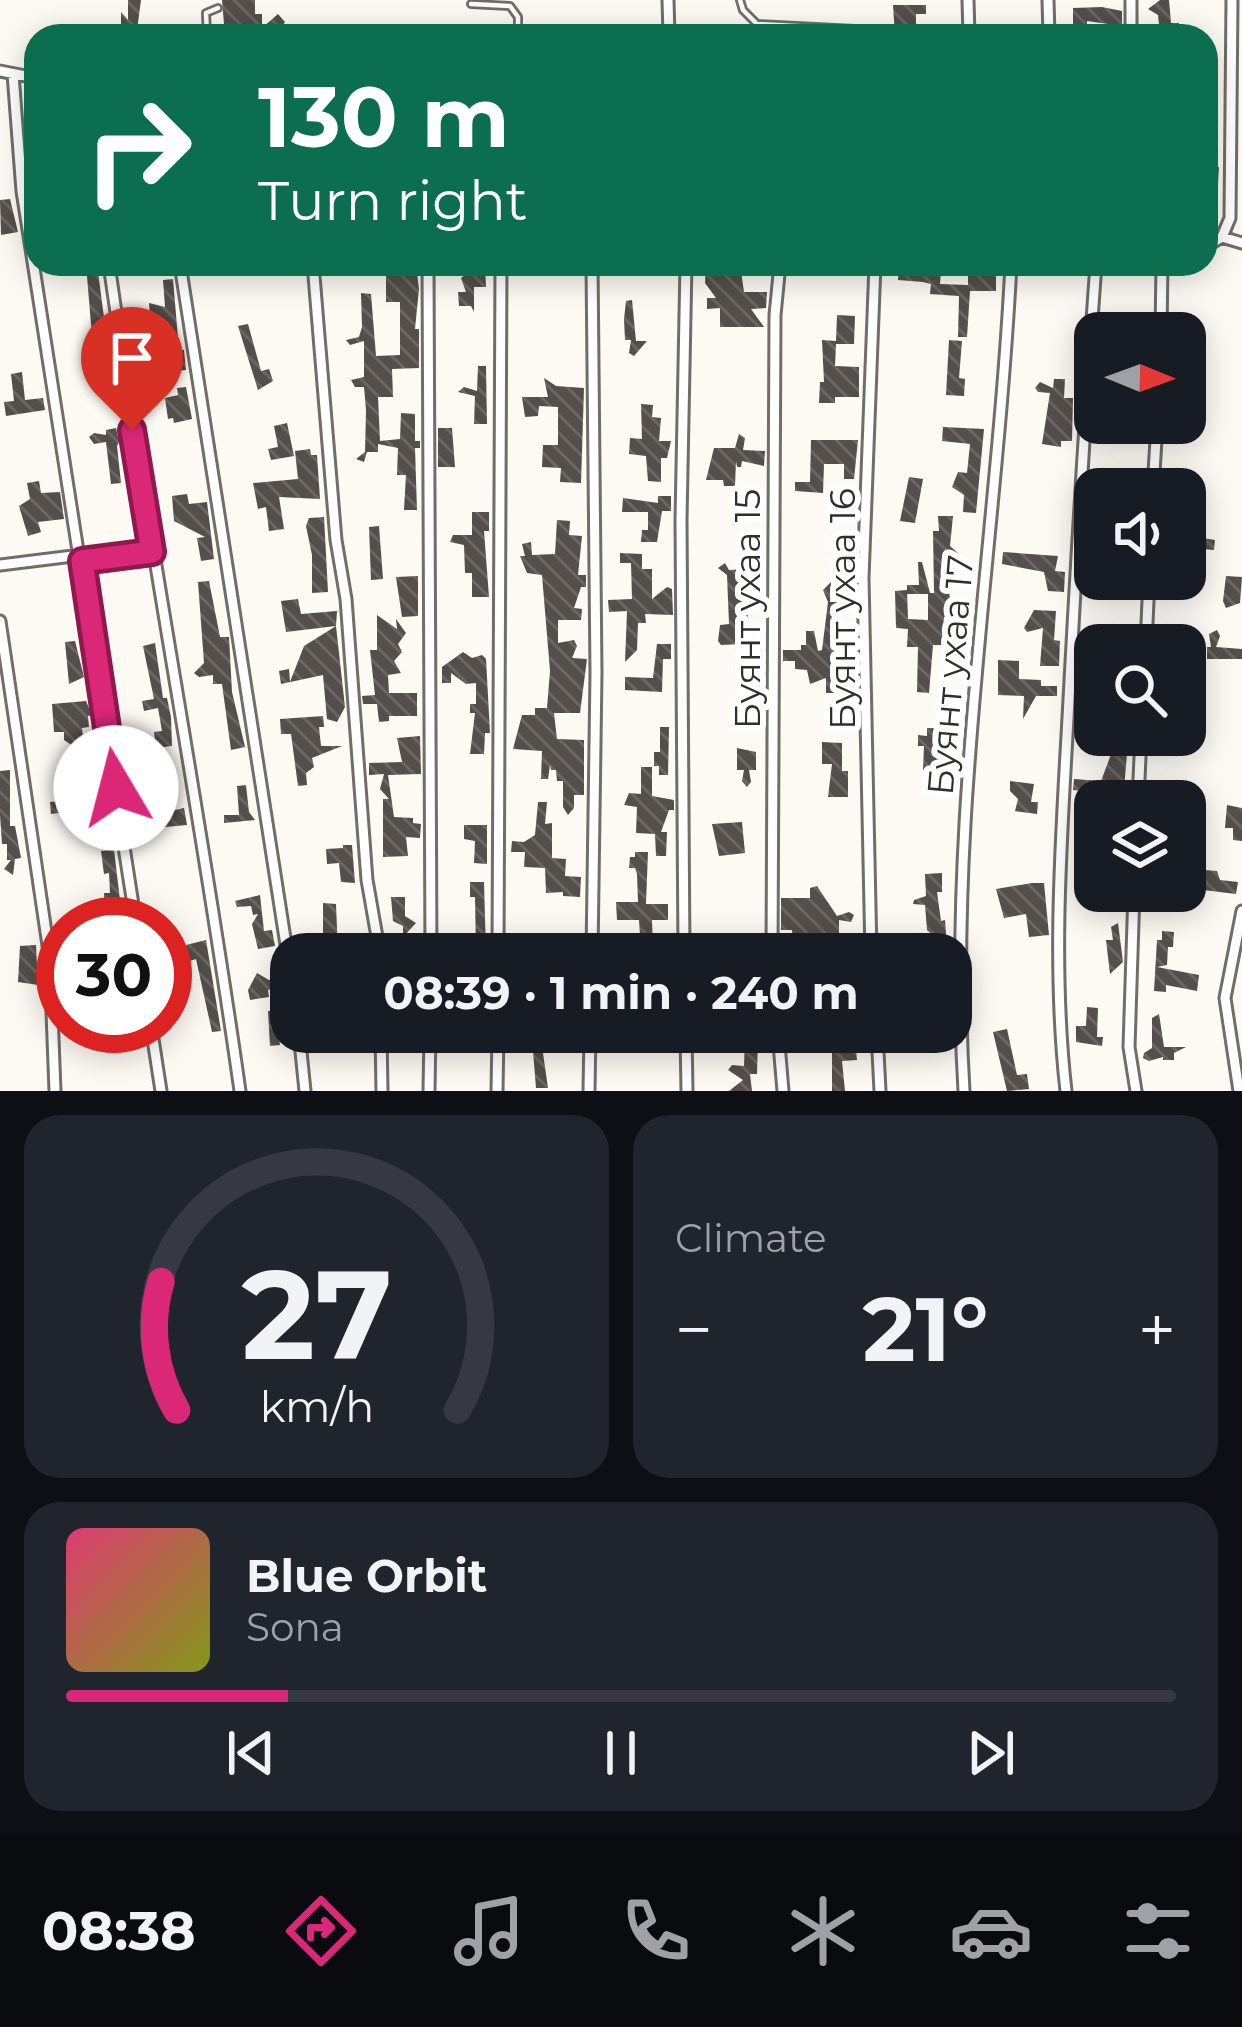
<!DOCTYPE html>
<meta charset="utf-8">
<style>
body{margin:0;font-family:Montserrat,sans-serif;background:#20242c;color:#f1f3f6;height:100vh;display:flex;flex-direction:column;font-size:45px;white-space:nowrap}
*{box-sizing:border-box;margin:0}
p{font-size:39px;color:#9ea1a6}
.icon{flex:none;width:66px;height:66px;fill:none;stroke:currentColor;stroke-width:2;stroke-linecap:round;stroke-linejoin:round}
.map{position:relative;height:1091px;overflow:hidden}
.drawer{display:flex;flex-direction:column;gap:24px;padding:24px;background:#0d0f14;flex:1}
.drawer>*{flex:none}
.top-card{position:absolute;left:24px;top:24px;width:1194px;height:252px;border-radius:36px;box-shadow:0 6px 30px #0003;background:#0b6e4f;color:#fff;overflow:hidden}
.needle{width:78px;rotate:91deg}
.buttons{position:absolute;left:1074px;top:312px;display:grid;gap:24px}
.buttons a{display:grid;place-items:center;width:132px;height:132px;border-radius:24px;background:#171b24;box-shadow:0 6px 30px #0003;font-size:60px}
.speed{position:absolute;left:36px;top:897px;display:flex;gap:24px;font-size:60px;font-weight:700;text-align:center}
.speed>*{display:grid;place-content:center;width:156px;height:156px;border-radius:50%;background:#171b24;box-shadow:0 6px 30px #0003;line-height:1}
.speed .limit{border:18px solid #d22;background:#fff;color:#111}
.pin{position:absolute;display:grid;place-items:center;width:102px;height:102px;color:#fff;margin:-123px -51px;border-radius:50% 50% 50% 0;rotate:-45deg;box-shadow:0 0 12px #0007}
.pin .icon{rotate:45deg}
.me{position:absolute;width:132px;margin:-66px;rotate:352deg;stroke-linejoin:round;filter:drop-shadow(0 0 9px #0008)}
.turn{display:flex;align-items:center;gap:42px;height:252px;padding:0 36px;font-size:54px}
.turn .icon{width:156px;height:156px;stroke-width:2.5}
.turn b{display:block;font-size:84px;line-height:102px}
.big{font-size:90px;font-weight:700;line-height:1.1}
.drawer .card{flex:1;display:flex;flex-direction:column;justify-content:center;gap:18px;min-width:0;padding:0 42px;border-radius:36px;background:#20242c}
.drawer .dial{align-items:center;gap:0}
.dial svg{height:312px;overflow:visible;fill:none;stroke:#363941;stroke-width:7;stroke-linecap:round;text-anchor:middle}
.dial text{fill:#f1f3f6;stroke:none}
.song{display:flex;align-items:center;gap:36px}
.cover{width:144px;height:144px;border-radius:18px;background:linear-gradient(135deg,hsl(340 70% 55%),hsl(70 70% 35%))}
.played{height:12px;border-radius:6px;background:linear-gradient(90deg,#db2777 20%,#363941 20%)}
.keys{display:flex;justify-content:space-around;direction:ltr}
.heat{display:flex;justify-content:space-between;align-items:center;font-size:66px;direction:ltr}
.drawer .tiles{flex:1;display:grid;gap:24px;grid-template-columns:1fr 1fr}
.card:last-child{grid-column:span 2}
.trip{position:absolute;left:270px;top:933px;width:702px;height:120px;border-radius:36px;background:#171b24;box-shadow:0 6px 30px #0003;font-weight:700;line-height:120px;text-align:center}
.dock{display:flex;height:192px;justify-content:space-around;align-items:center;background:#090b0e;color:#9ea1a6}
.dock .icon{width:84px;height:84px}
.dock .current{color:#db2777}
.dock b{font-size:54px;color:#f1f3f6}
.map>svg:first-child{display:block}
</style>
<div class="map">
<svg width="1242" height="1091" viewBox="0 0 1242 1091">
<defs>
<pattern id="building-back-hatch" width="6" height="6" patternUnits="userSpaceOnUse" patternTransform="scale(3)"><rect width="6" height="6" fill="#554f4b"/><path d="M-1 5l2 2M0 0l6 6M5-1l2 2" fill="none" stroke="#6b6662"/></pattern>
</defs>
<rect width="100%" height="100%" fill="#fdf9f3"/>
<path fill="url(#building-back-hatch)" d="M128,0h13l-4,30 5,6h-21v-24l7,8z
M222,0h33v14h7v14l16,-14 7,8 -10,14h-50z
M1160,0h9l2,23h8v11l-19,2 -2,-21 -10,-6z
M893,5h33v9h-10v22h-21z
M1102,7l20,4v15l-35,-5v6l-14,-1v-18z
M24,95h12v54h-8z
M1206,167h13l-3,52 -10,-1 3,-34h-3z
M10,199l8,33 -17,3 -1,-35z
M86,264h11l14,107 -16,2z
M366,264h50l3,25 -4,40h4v39l-27,1 1,28h-15l2,44 20,-2 1,-26 14,1v27h5v7h-5l2,62h-13l2,-35h-9l1,-27 -20,-4v8h-11l-3,10 -8,-3 9,-7 1,-42 -2,-23h-9l-4,-7 13,-3v-36l-14,4 -4,-5 13,-3 3,-10 -1,-34 10,1 5,62 24,-1v-53h-14v-27l-20,-1z
M469,264h16l1,23h-12v25l-3,-6h-12l-1,-14h8l-5,-14 8,-6z
M706,264h30v7h5l3,21h23l-1,16 -15,1 13,18h-44v-19l-13,1v-11h9l-11,-15z
M899,266l42,5 -1,13 28,1v-12h28v18h-26l-3,46h-9l1,-41 -29,-2 1,-10 -8,-2 -25,-2z
M173,279l6,71h5l2,20 -11,1v-4l-13,-3 6,-11 -2,-23 -15,1 -2,-28 16,4 -2,-27z
M632,300l4,41h11l-13,15 -5,-3 2,-13h-6l-1,-21 2,-18z
M837,315l18,1 -1,28h-18l-1,22 24,1v30h-24v6h-16l1,-21h4l-2,-42 14,1z
M248,324l13,47 8,-2 4,12 -15,9 -20,-64z
M949,340l13,1 -3,37 6,1 -1,17 -18,-1z
M478,366h8l1,58h-13l1,-28 -17,-4 6,-5 13,4z
M22,372l3,28 18,-2 2,12 -39,6 -2,-14 10,-1 -3,-27z
M544,378l12,8 28,2 -3,95 -21,-1 1,-14 -19,-1 1,-22h15v-38l-19,-1 -1,10 -13,1 -3,-20h26z
M1054,379h11l-1,19h9l-1,43h-11v6l-19,-3 8,-51 -12,-1 -3,-4 5,-6 13,6z
M186,387l6,32 -18,4 -1,-5 -5,1 -3,-21 13,-3 -1,-7z
M641,404l12,1 -1,12 9,1 -2,23h12l-4,17h-6v24l-13,-1 -2,-25 -17,-2 1,-16 12,1z
M287,423l7,33 -23,4 -3,-11 10,-2 -4,-21z
M943,427l41,2 -8,84 -13,-1 1,-17 -12,-8 6,-15 9,1 3,-29 -28,-3z
M116,428l2,9h4l-5,9 4,37 -10,1 -5,-42 -12,2 -5,-7 5,-4 12,2v-5z
M438,428h14l3,39h-17z
M739,434l6,4 -2,12 22,1 -1,15 -22,-5 -1,6h-4l-1,-6 -1,25h-11l-1,-6h-17l8,-32h21z
M811,440h47l-4,39h-10v-15h-20l-1,29 -28,-2v-9h15z
M310,449l1,6h6l3,44 -41,-2 5,32 -15,2 -3,-24 -8,2 -5,-26 45,-4 -3,-28z
M909,477l14,2 -8,44 -15,-2z
M39,481l2,12 19,-1 4,27 -26,3 3,10 -13,4 -9,-30 11,-7 -3,-16z
M1194,491h11l-9,46 19,3 -1,10 -12,-1 -1,13 -16,-1v-50l7,1z
M187,494l2,10 18,-2 7,57 -13,2 -4,-23 8,-1 -31,-16 -2,-25z
M658,496h13v15h-9l-5,31h-16l1,-12h6v-18h-26l1,-14 35,5z
M472,512h17v19h-5l5,66h-17v-24h-7l-1,-28 -14,-3 3,-7h19z
M938,516h15l-3,30 10,9 -8,5 1,17 -5,1 2,23 2,5h12l3,5 -4,5 -19,1 -2,28h-9l-4,48 -12,-1 1,-45h-11l1,-18 -12,-1 -1,-37 12,-1 1,29 20,1v-26h-21v-9h12l-1,-23h4l8,31h4l-1,-62h6z
M324,517l4,75 -16,1v-38l-6,-29 3,-8z
M557,520l13,1 -1,14 13,1 -4,39h8v12h-5l-7,21 8,1 -1,11h-23v23l16,-3 3,6 -5,12 15,1 -7,54h-26l3,26 27,1v55h-10v13l-6,7 -5,-8v-26h-6l-1,-11h-5l-1,-5 -2,14h-7l1,-28 -29,-2 9,-34h13v-7h12l3,-37 -8,-96 -15,-2 -7,-17h5l-3,-12 9,-2 1,13 23,-1z
M379,526l4,53 -12,1 -2,-53z
M1003,552l55,4 -3,15 10,1 -1,20 -16,-1 -4,-19 -42,-8z
M620,553l22,1v15h10v30l15,-12 5,2 1,26 -28,-1 1,9h-8l-1,27 -12,12 2,-51 -18,1 -1,-12 24,-1 -1,-36h-11z
M725,563l4,7 18,-1 1,65h14v19h-11l-1,18h-10l1,-27 -20,1 -3,-4 2,-16 9,-1 -2,-49 -9,-7z
M418,576v40l-16,1 -6,-40z
M1226,576l16,1 -2,26 -14,5 -3,-7z
M209,581l11,56h9l3,55 13,55 -14,3 -9,-66h-9v-9l-14,2 -5,-4 10,-10 -6,-81z
M831,582l-1,20h7v59h10l-4,32h-17v-15l-16,6 -3,-14 -12,-1v-8h-12v-11h18v-5h5v-14h8l4,20 4,-1 6,-48 -5,-12z
M298,599l3,15 36,-3 -1,15 -50,6 -5,-31z
M1034,610l22,1 -2,29 6,1 -1,25h-19l3,-38 -16,4 -3,-4z
M377,615l20,14 -1,-10 10,14 -8,11 4,8 -8,9 7,12 -13,2 1,18h28v23h-28v5l-10,1 -2,-18h-14l-1,-8 13,-1 -5,-45h7z
M336,626l9,81 -8,15 -10,-3 -4,-44 -42,9 -2,-13 10,-2 1,13 14,-36z
M1217,630l3,6 -4,11 26,2v10h-35v-12h4l-2,-13z
M75,641l9,36 -15,7 -4,-42z
M155,643l8,55h4l4,19 1,29 -16,2 -2,-16 8,-1 -4,-23 -14,3 -2,-10 12,-2 -11,-53z
M657,644h14v15h-8l-1,33 -37,-2v-13l28,1z
M463,652l9,6 10,-3 4,4 4,74h-5l-1,21h-14l5,-41h-5v-9h6v-21l-10,1 -15,-11v10h-9v-16z
M998,660l21,1v18l22,1v6h16v10h-21l-13,23 1,-23 -26,-1z
M86,701l6,14 -4,1 1,11 -7,1 4,34 12,-1 2,10 -6,1 3,36 -46,6 -1,-12 14,-1 -7,-30 5,-3 14,4 -3,-26 -9,-6v-8h-10l-2,-28z
M323,716l1,11h-5l2,19h21l-30,12 2,9 -8,6 1,12 -9,1 -7,-52h-10l-1,-15z
M660,727h9l-1,48h-9v-9h-5v-14h6z
M927,728l30,1 -1,17 -17,-1v25h-16l1,-24h-6v-11l9,1z
M420,736l1,38 -33,1 6,42 19,1v5l8,1 -1,14 -14,-1 2,19 -25,1v-58h6l-9,-10 4,-15 -15,1v-12l33,-1 -5,-24z
M1116,741l12,1 -5,59h-13v-7l-37,-4 1,-11 27,2z
M822,742l20,1v28h6v26h-20l4,-33h-10z
M737,748l19,4v18h-7l2,12 -4,5 -5,-6 2,-11h-7z
M641,767h11v29l22,4v10h-5l-8,22h6l-1,24h-10l-1,-22 -19,-1 1,-26 -13,-2 5,-12 12,1z
M10,770v56h5l6,32 -6,1 -2,16 -9,-6 7,-9h-4v-16h-5l-2,-29v-44z
M1010,781l24,3 -3,18h7l-1,12 -22,-3 3,-12 -8,-8z
M246,785l3,27 6,8 -31,3v-8h15l-2,-29z
M538,802h9l-2,22 7,-1v35l14,1 -1,17 16,1 -1,20 -17,-1v-4l-17,1 -1,-25 -21,-1 1,-15h-14l1,-11 12,1 11,-7z
M1227,805l15,3v33l-9,-1v-12h-8z
M157,806l9,6 18,-4 3,17 -33,3 -1,-18z
M742,822l3,31 -26,3 -7,-32z
M464,825h23v39l-13,-1 1,-22 -11,-2z
M343,845h9l3,38 -14,-1 -2,-19 -12,1 -1,-15 17,-1z
M114,850l6,50 -16,2v-9h6l-1,-20 -5,1 -3,-23z
M635,852h13l-2,52h22v16h-16l1,28 15,-5 4,4 -3,6 -16,-3v4h-21l-4,-11 12,-7 -1,-16h-22l-1,-18h22l-1,-28 -2,-6h-6l1,-11h5z
M1205,870l12,1 3,9 18,2 -2,12 -33,-4z
M942,873v19h-5l4,29 4,-1 2,27 -11,2 -1,-12 -8,-7 -2,-25 -12,-1 1,-4 12,-4 -1,-22z
M470,882h14l2,72h-10l-1,-57h-5z
M1032,883h12l5,52 -20,2 -3,-23 -22,4 -8,-29z
M817,886l20,30 12,-4 5,3 -3,7 -12,-2v28h-13v-7l-33,3 -1,-14h-11v-32h29v-10z
M260,895l4,36 8,-1 3,16 -17,3 -6,-25 6,-10 -5,1 -2,-9 -14,1 -2,-6z
M391,897h14v19l11,7 -13,14v-11l-10,-5z
M323,903l13,1 2,50h-11l1,-16h-5z
M1118,923l5,39 -13,12 -4,-34h7l-2,-13z
M1162,931l12,1 -1,15h-5l-1,18 -10,2 42,8 -2,16 -31,-6v7l-12,-1 3,-51h5z
M206,940l15,91 -9,1 -16,-73 -6,2 -4,-16z
M36,945l2,40 -20,-3 2,-36z
M257,973l12,7 8,-2 3,5 -2,5 -10,2 1,7 -19,3 -2,-10z
M1087,1007l11,1 -1,29h6l-1,9 -26,-4v-16h10z
M284,1010l1,17h-7l2,18 -10,1 -2,-35z
M1159,1014l5,33h22l-12,6v7h-11v-3l-14,4 -6,-3 1,-5 8,-5v-30z
M1007,1029l10,46 10,-1 2,15 -22,2 -14,-59z
M331,1032h41v14l-39,3z
M841,1033l3,16h12l1,11 -15,1 3,30h-13v-45h-4l-1,-11z
M745,1037h13l-1,37h-7l2,17h-23l14,-11 -15,-10 4,-5 12,1z
M532,1039h9l7,49h-12z"/>
<g fill="none" stroke-linecap="round" stroke-linejoin="round">
<g stroke="#716d68" stroke-width="10">
<path id="lane" d="M740,0l3,10 14,14 117,6
M471,4l39,2 8,11v19
M207,36l-1,-23 12,-5
M377,36l34,-6 15,6"/>
</g>
<g stroke="#716d68" stroke-width="15">
<path id="street" d="M668,0l1,36
M968,0l1,36
M1048,0l1,36
M1131,0v36
M0,71l36,7
M13,74l9,117 114,733
M1222,237l20,6
M1206,246l16,-9 8,-19 2,-218
M109,264c39,276 92,550 131,827
M180,264l111,713
M313,264l23,276 10,59 21,281 13,74
M428,264l3,690
M1161,333l1,-69
M1153,489l4,-66
M82,561l70,-9
M0,565l81,-10
M0,621l50,338 5,132
M1146,645l3,-66
M1138,801l3,-66
M1134,891l-5,156 7,44
M498,954l3,-690
M592,954l4,-281 -4,-409
M684,954l-3,-434 5,-256
M772,954l3,-639 5,-51
M871,954l-8,-376 12,-314
M151,1026l10,65
M299,1032l6,59
M381,1032l1,59
M686,1032l1,59
M778,1032l5,59
M877,1032l3,59
M429,1091l1,-59
M497,1091l1,-59
M589,1091l1,-59
M964,1091c-17,-277 33,-551 47,-827
M1066,1091c-14,-123 -5,-249 2,-373 8,-151 17,-303 28,-454
M1239,1091l-14,-93 17,-87"/>
</g>
<use href="#lane" stroke="#fff" stroke-width="4.5"/>
<use href="#street" stroke="#fff" stroke-width="9"/>
</g>
<g fill="none" stroke-linecap="round" stroke-linejoin="round">
<g stroke="#8e194d" stroke-width="30">
<path id="route" d="M116,788l-34,-227 70,-9 -20,-122"/>
</g>
<use href="#route" stroke="#db2777" stroke-width="21"/>
</g>
<g text-anchor="middle" dominant-baseline="central" stroke-width="12" stroke-linejoin="round" paint-order="stroke">
<g font-size="36" fill="#2f2e2b" stroke="#fff">
<text transform="translate(747 609) rotate(-90)">Буянт ухаа 15</text>
<text transform="translate(842 609) rotate(-90)">Буянт ухаа 16</text>
<text transform="translate(950 675) rotate(-85)">Буянт ухаа 17</text>
</g>
</g>
</svg>
<div class="buttons">
<a><svg class="needle" viewBox="-14 -14 28 28"><path d="M0-13l5 13h-10z" fill="#e53935"/><path d="M0 13l5-13h-10z" fill="#9ea1a6"/></svg></a>
<a><svg class="icon" aria-label="sound" viewBox="0 0 24 24"><path d="M4 9h4l5-4v14l-5-4H4zM17 9q2 3 0 6"/></svg></a>
<a><svg class="icon" aria-label="search" viewBox="0 0 24 24"><circle cx="10" cy="10" r="6"/><path d="M15 15l6 6"/></svg></a>
<a><svg class="icon" aria-label="layers" viewBox="0 0 24 24"><path d="M12 4l9 5-9 5-9-5zM3 14l9 5 9-5"/></svg></a>
</div>
<div class="speed"><div class="limit">30</div></div>
<div class="pin" style="left:132px;top:430px;background:#d93025"><svg class="icon" aria-label="arrive" viewBox="0 0 24 24"><path d="M6 21V4h12l-3 4 3 4H6"/></svg></div>
<svg class="me" style="left:116px;top:788px" viewBox="-20 -20 40 40"><circle r="19" fill="#fff"/><path d="M0-13L10 11 0 6-10 11z" fill="#db2777"/></svg>
<div class="trip">08:39 · 1 min · 240 m</div>
<div class="top-card">
<div class="turn"><svg class="icon" aria-label="right" viewBox="0 0 24 24"><path d="M7 20v-9h11M14 6l5 5-5 5"/></svg><div><b>130 m</b>Turn right</div></div>
</div>
</div>
<section class="drawer">
<div class="tiles">
<div class="card dial"><svg viewBox="0 0 100 80">
<path d="M14 69A42 42 0 1 1 86 69"/>
<path d="M14 69A42 42 0 0 1 10 36" stroke="#db2777"/>
<text x="50" y="56" font-size="32" font-weight="700">27</text>
<text x="50" y="72" font-size="11">km/h</text>
</svg></div>
<div class="card"><p>Climate</p>
<div class="heat"><a>−</a><b class="big">21°</b><a>+</a></div>
</div>
<div class="card">
<div class="song"><i class="cover"></i><div><b>Blue Orbit</b><p>Sona</p></div></div>
<div class="played"></div>
<div class="keys"><svg class="icon" aria-label="previous" viewBox="0 0 24 24"><path d="M18 5L8 12l10 7zM5 5v14"/></svg><svg class="icon" aria-label="pause" viewBox="0 0 24 24"><path d="M8 5v14M16 5v14"/></svg><svg class="icon" aria-label="next" viewBox="0 0 24 24"><path d="M6 5l10 7-10 7zM19 5v14"/></svg></div>
</div>
</div>
</section>
<nav class="dock">
<b>08:38</b>
<svg class="icon current" aria-label="directions" viewBox="0 0 24 24"><path d="M12 3l9 9-9 9-9-9zM9 14v-3h6M13 9l2 2-2 2"/></svg>
<svg class="icon" aria-label="music" viewBox="0 0 24 24"><path d="M9 18V5l10-2v13"/><circle cx="6" cy="18" r="3"/><circle cx="16" cy="16" r="3"/></svg>
<svg class="icon" aria-label="phone" viewBox="0 0 24 24"><path d="M5 4h4l2 5-3 2q2 4 5 5l2-3 5 2v4C11 20 4 13 5 4z"/></svg>
<svg class="icon" aria-label="climate" viewBox="0 0 24 24"><path d="M12 3v18M4 7l16 10M4 17L20 7"/></svg>
<svg class="icon" aria-label="car" viewBox="0 0 24 24"><path d="M5 17H2v-5l4-1 3-4h7l3 4 3 1v5h-3M9 17h6M6 11h13"/><circle cx="7" cy="17" r="2"/><circle cx="17" cy="17" r="2"/></svg>
<svg class="icon" aria-label="filters" viewBox="0 0 24 24"><path d="M4 7h16M4 17h16"/><circle cx="9" cy="7" r="2"/><circle cx="15" cy="17" r="2"/></svg>
</nav>
